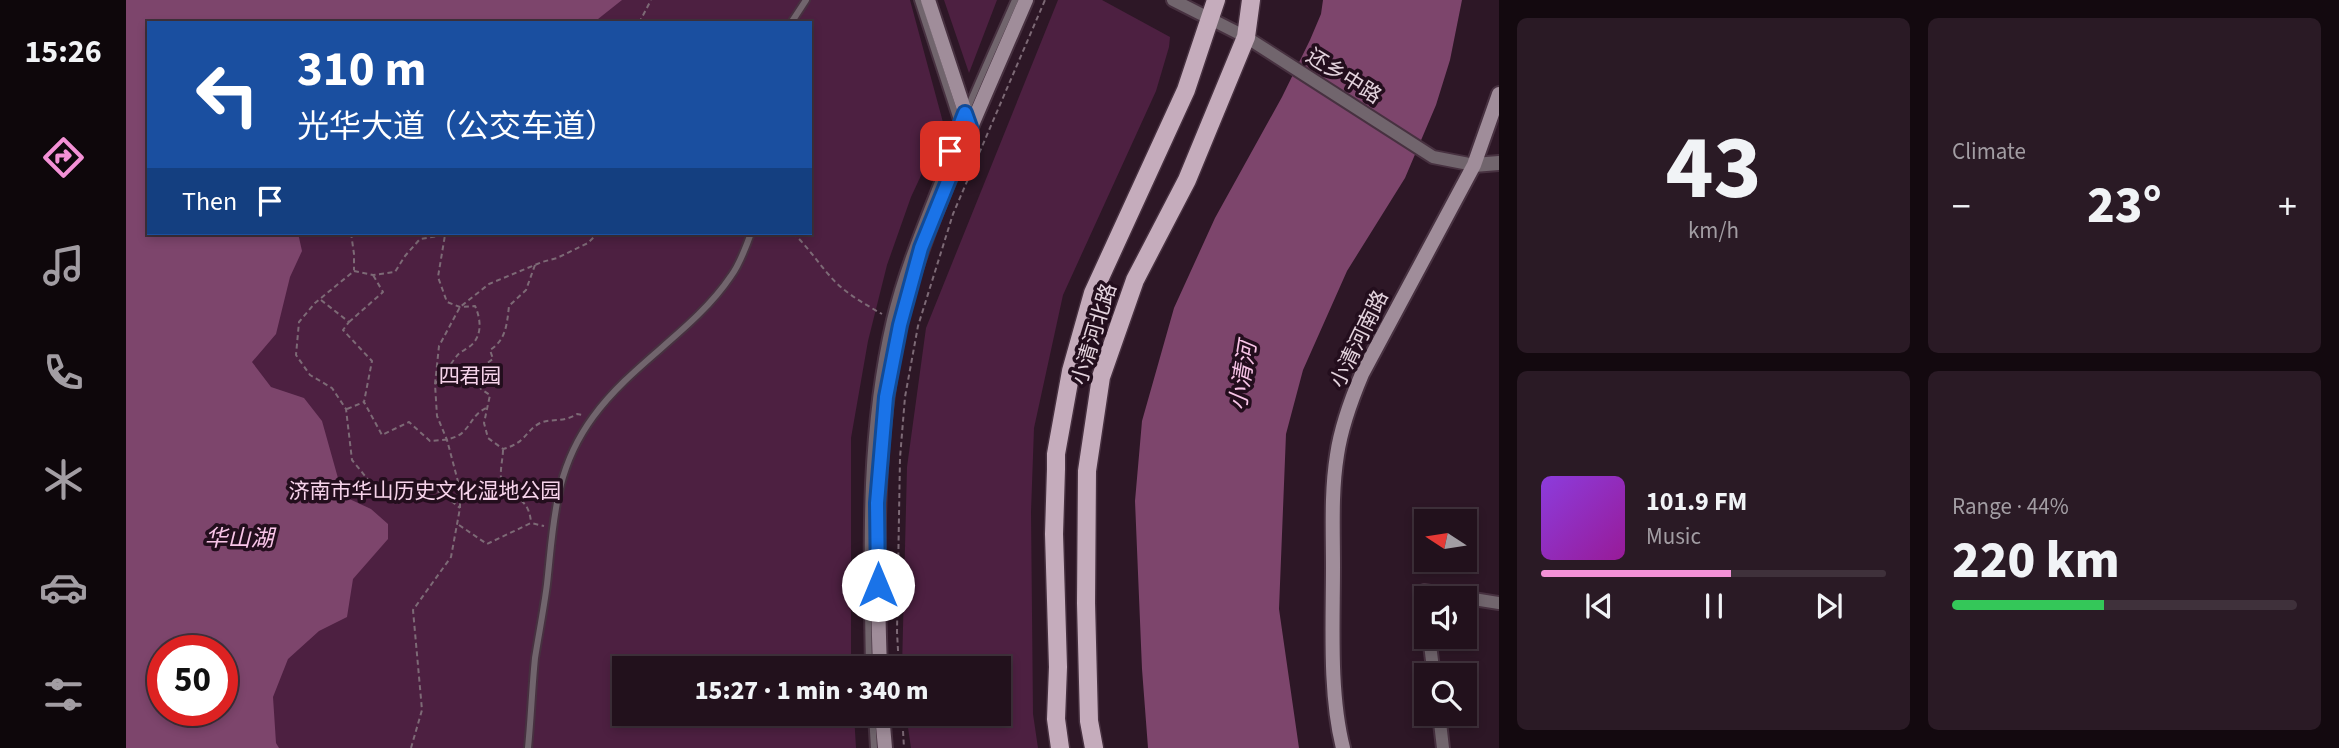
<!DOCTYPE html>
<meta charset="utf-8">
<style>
body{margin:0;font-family:"Source Sans 3","Noto Sans SC",sans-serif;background:#2a1a25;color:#f1f3f6;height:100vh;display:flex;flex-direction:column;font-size:26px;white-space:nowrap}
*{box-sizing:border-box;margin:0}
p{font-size:23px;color:#a29da3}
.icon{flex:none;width:38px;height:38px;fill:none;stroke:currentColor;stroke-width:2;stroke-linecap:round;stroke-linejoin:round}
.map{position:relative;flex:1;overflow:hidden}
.details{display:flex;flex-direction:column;gap:18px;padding:18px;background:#13090f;width:840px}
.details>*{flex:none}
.hud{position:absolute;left:21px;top:21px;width:665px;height:214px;border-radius:0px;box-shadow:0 4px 10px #0003,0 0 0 2px #3f313b;background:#1a4fa0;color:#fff;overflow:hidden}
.needle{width:46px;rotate:282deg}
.tools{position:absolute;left:1288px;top:509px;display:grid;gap:14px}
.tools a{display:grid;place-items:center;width:63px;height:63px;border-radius:0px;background:#22111c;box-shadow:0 4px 10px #0003,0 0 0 2px #3f313b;font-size:35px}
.speed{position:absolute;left:21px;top:635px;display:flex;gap:14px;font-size:35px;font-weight:700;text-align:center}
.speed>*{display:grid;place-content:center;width:91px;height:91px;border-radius:50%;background:#22111c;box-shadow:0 4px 10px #0003,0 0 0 2px #3f313b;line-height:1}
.speed .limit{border:10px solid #d22;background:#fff;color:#111}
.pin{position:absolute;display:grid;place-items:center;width:60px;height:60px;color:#fff;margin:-30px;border-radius:14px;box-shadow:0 4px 10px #0006}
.me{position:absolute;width:77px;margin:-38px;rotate:0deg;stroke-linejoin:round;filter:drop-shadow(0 0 5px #0008)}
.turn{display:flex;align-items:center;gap:24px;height:147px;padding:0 35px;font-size:32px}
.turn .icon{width:91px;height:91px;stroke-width:2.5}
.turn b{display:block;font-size:49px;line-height:60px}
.then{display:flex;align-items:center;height:66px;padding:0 35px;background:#0003;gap:14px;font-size:26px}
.big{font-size:52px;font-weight:800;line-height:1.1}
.details .tile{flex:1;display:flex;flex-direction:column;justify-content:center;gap:10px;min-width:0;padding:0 24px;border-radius:10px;background:#2a1a25}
.details .dial{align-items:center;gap:0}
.dial b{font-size:91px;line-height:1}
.song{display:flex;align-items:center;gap:21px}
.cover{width:84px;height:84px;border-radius:10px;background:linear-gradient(135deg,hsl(270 70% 55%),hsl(300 70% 35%))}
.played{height:7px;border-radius:4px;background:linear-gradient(90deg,#f391d6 55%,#3f313b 55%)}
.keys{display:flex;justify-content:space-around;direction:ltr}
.heat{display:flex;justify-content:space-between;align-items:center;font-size:38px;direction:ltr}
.charge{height:10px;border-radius:5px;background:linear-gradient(90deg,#34c759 44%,#3f313b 0)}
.details .tiles{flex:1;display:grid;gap:18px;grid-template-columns:repeat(2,1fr)}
.trip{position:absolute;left:486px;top:656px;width:399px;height:70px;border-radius:0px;background:#22111c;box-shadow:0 4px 10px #0003,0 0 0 2px #3f313b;font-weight:800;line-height:70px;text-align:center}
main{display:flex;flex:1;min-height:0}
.tab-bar{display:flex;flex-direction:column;width:126px;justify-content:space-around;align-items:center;background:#0e070b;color:#a29da3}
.tab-bar .icon{width:49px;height:49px}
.tab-bar .current{color:#f391d6}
.tab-bar b{font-size:32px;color:#f1f3f6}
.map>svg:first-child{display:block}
</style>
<main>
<nav class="tab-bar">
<b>15:26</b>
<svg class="icon current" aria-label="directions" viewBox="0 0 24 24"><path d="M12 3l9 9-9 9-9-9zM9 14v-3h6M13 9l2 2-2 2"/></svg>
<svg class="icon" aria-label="music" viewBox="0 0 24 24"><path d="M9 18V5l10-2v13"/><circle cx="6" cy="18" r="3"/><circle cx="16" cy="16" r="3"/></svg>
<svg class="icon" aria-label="phone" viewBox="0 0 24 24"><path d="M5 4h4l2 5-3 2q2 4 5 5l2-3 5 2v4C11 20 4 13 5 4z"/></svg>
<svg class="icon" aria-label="climate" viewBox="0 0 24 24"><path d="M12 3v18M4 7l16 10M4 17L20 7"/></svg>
<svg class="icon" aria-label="car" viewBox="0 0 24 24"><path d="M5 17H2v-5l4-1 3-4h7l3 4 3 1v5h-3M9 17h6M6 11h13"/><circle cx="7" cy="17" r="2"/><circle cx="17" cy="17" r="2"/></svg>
<svg class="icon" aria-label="filters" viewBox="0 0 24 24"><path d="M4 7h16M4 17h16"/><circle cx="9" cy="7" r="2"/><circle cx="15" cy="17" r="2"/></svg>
</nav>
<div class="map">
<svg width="1373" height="748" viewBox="0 0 1373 748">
<rect width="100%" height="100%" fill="#2d1726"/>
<path fill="#4d2041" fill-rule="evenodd" d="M0,0h784l34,126 -33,71 -24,68 -19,76 -17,97v230h-226v46h229l2,34h-730zM23,23h661v210h-661zM37,651h59v59h-59z
M818,0h53l-28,73z
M932,0h44l68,37 -1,10 -13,44 -93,204 -29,133 -3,84 2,202 5,34h-127l-5,-34h93v-46h-97l5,-201 19,-139z"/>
<path fill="#7d456c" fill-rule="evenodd" d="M0,0h496l-29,23h-444v210h149l4,18 -12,26 -14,57 -24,28 19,25 33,11 18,23 21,75 28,13 17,15v15l-35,40 -6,38 -28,14 -31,28 -15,38 3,46 3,5h-153zM37,651h59v59h-59z
M1197,0h139l-12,60 -14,45 -31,73 -58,93 -44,99 -17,64 -7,175 20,139h-151l-6,-79 -7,-168 7,-80 32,-113 41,-90 67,-121 28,-57 11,-26z"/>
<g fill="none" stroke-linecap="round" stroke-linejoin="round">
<g stroke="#473140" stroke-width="10">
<path id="service" d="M792,0l41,126
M665,23l15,-23
M743,668c-2,-116 -6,-233 21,-348 14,-59 39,-113 60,-169 20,-51 43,-101 65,-151
M746,714l2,34
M402,748c3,-30 4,-60 7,-90 4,-25 9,-50 12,-74 7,-63 7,-114 46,-167 39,-54 101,-86 138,-141 9,-12 15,-29 20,-43"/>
</g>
<g stroke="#473140" stroke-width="16">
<path id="minor" d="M1047,0l73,37 187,120 41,8
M1300,610l-2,-19 75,12
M1303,637l5,39
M1313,714l4,34"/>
</g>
<g stroke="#473140" stroke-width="18">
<path id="tertiary" d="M1348,165l25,-2"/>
</g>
<g stroke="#473140" stroke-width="18">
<path id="secondary" d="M802,0l42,127
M754,668c-4,-114 -6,-230 19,-343 12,-52 31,-101 52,-150 24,-59 50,-117 75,-175
M756,714l3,34
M1217,748c-14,-55 -10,-124 -10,-181 0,-37 -2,-75 4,-112 4,-28 14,-55 25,-81l112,-209 25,-71"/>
</g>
<g stroke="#473140" stroke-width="21">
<path id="primary" d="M934,748l-4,-29 2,-52 -4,-133 2,-65v-15l15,-83 22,-78 93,-203 30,-90
M968,748l-5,-27 -3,-118 1,-132 14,-94 34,-97 52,-100 59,-143 5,-37"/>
</g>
<path stroke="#7d6a76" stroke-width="2" stroke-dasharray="5 3.5" stroke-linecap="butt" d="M513,23l12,-23
M225,233l3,21v16
M667,233c14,13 23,27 36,42 14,17 34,28 53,39
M409,265l-9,25 -17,16c-2,18 -3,34 -19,44l3,9 -17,12 5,18 9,6 -6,28 4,15 15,11c23,-6 22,-18 37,-26 11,-5 23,0 37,-9l6,1
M195,300l28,22 -6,8 29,31 -8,41 18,33 27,-13 21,19c11,-1 25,-1 33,-9 10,-10 10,-17 23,-24
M223,322l34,-30 -10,-17
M309,384c9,-8 14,-18 21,-27 4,-6 8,-6 13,-10 14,-10 12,-28 6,-41l-15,1 -13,-5 -9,-25 7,-42 -25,4 -15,17 -10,16 -22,3 -19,-4 -39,32 -16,19 -3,33 14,20 22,13 14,21 6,51 18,22 22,12 30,-6 18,4 20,16
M221,409l17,-7
M377,450c0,8 -3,19 -2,28 3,22 27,13 30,44
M333,525l28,19 44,-21 13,3
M773,668l-2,-36 3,-174 5,-61 13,-71 35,-112 92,-214
M776,714l2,34
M285,748l11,-38 -9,-100 38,-53 9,-49v-19l-13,-49 -10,-24 -2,-32 4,-38 21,-39 29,-23 53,-22 15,-4 31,-15 10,-10"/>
<use href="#service" stroke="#71656d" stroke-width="6"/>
<use href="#minor" stroke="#71656d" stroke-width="12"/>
<use href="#tertiary" stroke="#71656d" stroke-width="14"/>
<use href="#secondary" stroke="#a08d9a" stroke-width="14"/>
<use href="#primary" stroke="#c5acbc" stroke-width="18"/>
</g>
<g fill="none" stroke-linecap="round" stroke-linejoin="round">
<g stroke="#114b97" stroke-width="18">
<path id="route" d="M752,585l-1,-82 9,-106 14,-72 21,-77 49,-121 -5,-14 -15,38"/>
</g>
<use href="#route" stroke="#1a73e8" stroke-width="12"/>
</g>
<g text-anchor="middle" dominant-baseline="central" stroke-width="7" stroke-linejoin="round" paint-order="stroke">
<g font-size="21" fill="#e4d4de" stroke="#230e1d">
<text transform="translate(1218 76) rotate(32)">还乡中路</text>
<text transform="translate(968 334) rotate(-73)">小清河北路</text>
<text transform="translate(1233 339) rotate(-64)">小清河南路</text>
</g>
<g font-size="21" fill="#f6d3ea" stroke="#230e1d">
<text x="344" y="376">四君园</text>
<text x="299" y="491">济南市华山历史文化湿地公园</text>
</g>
<g font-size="23" font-style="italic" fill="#f9c5e8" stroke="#230e1d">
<text transform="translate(1117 376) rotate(-81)">小清河</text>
<text x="113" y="538">华山湖</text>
</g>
</g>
</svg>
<div class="tools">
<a><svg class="needle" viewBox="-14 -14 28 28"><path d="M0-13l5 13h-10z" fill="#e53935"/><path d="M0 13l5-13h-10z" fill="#a29da3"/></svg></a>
<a><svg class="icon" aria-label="sound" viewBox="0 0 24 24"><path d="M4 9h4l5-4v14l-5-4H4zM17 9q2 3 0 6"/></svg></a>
<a><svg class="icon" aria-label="search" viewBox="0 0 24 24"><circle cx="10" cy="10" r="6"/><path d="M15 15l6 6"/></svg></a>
</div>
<div class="speed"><div class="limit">50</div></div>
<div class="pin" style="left:824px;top:151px;background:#d93025"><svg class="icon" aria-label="arrive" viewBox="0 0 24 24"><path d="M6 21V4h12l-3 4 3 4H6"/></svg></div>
<svg class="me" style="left:752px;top:585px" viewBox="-20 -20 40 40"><circle r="19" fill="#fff"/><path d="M0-13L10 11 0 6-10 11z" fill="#1a73e8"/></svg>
<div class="trip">15:27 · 1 min · 340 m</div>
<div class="hud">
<div class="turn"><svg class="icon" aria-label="left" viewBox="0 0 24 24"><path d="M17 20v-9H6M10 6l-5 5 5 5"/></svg><div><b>310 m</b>光华大道（公交车道）</div></div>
<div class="then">Then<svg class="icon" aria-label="arrive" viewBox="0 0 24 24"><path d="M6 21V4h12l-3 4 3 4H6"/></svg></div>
</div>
</div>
<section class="details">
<div class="tiles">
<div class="tile dial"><b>43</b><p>km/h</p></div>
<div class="tile"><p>Climate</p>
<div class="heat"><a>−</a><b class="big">23°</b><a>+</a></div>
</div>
<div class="tile">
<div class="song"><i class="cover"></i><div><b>101.9 FM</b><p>Music</p></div></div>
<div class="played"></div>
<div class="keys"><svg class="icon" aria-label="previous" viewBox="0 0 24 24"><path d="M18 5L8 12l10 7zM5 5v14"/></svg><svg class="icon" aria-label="pause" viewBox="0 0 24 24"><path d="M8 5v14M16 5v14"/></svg><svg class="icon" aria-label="next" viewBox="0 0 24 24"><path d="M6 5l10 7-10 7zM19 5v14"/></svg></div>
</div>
<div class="tile"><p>Range · 44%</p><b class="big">220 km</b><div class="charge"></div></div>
</div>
</section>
</main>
